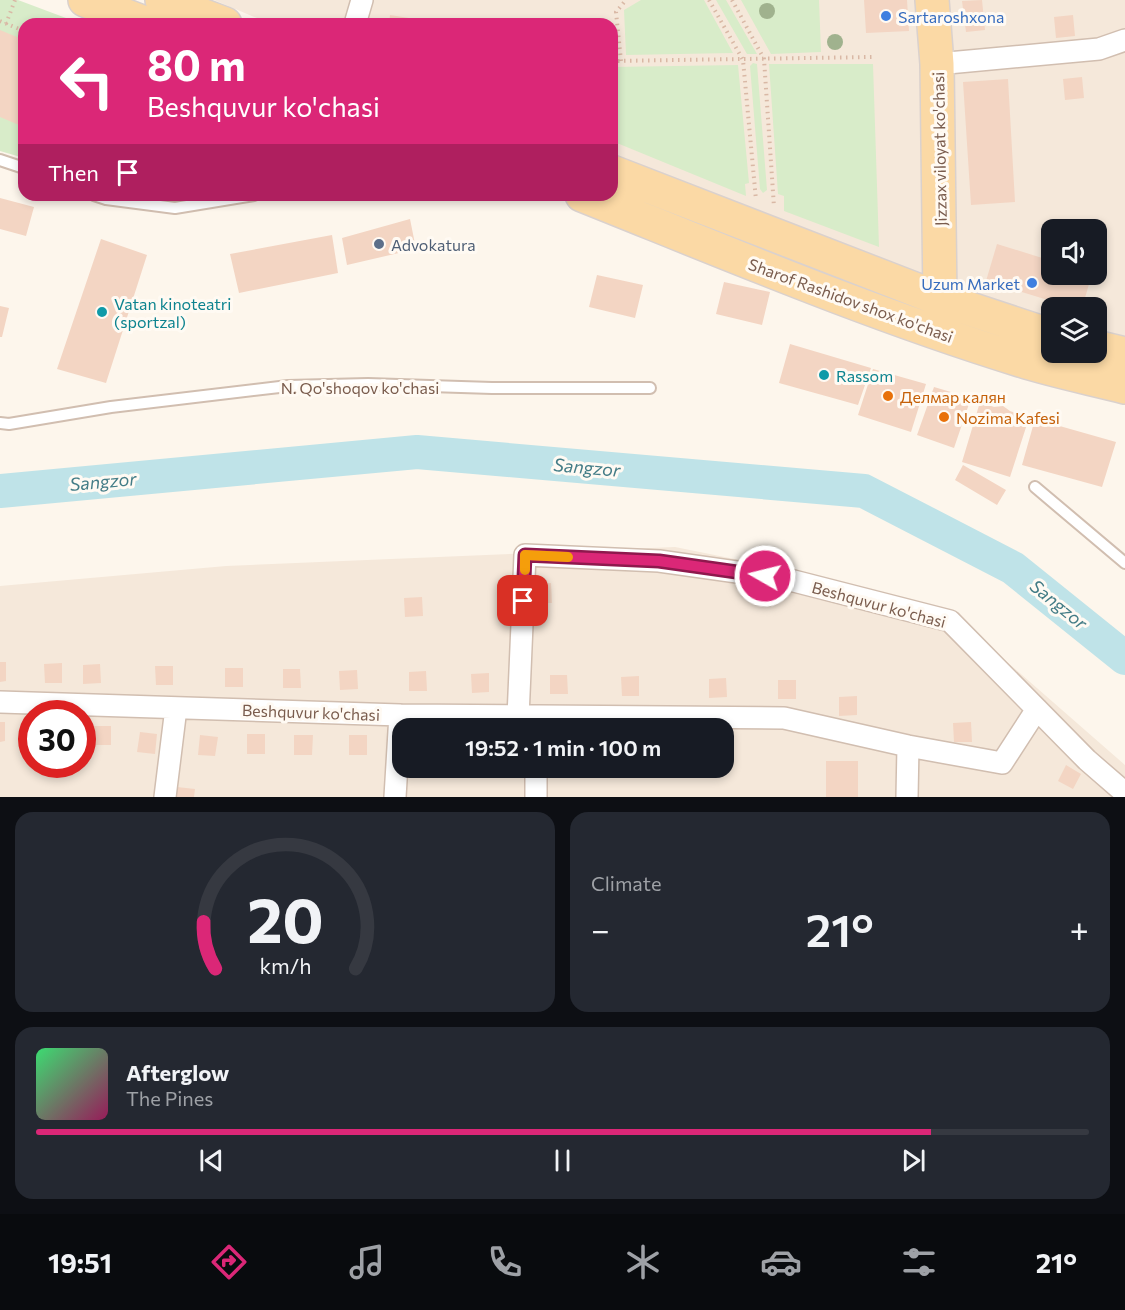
<!DOCTYPE html>
<meta charset="utf-8">
<style>
body{margin:0;font-family:Commissioner,sans-serif;background:#242831;color:#f1f3f6;height:100vh;display:flex;flex-direction:column;font-size:22px;white-space:nowrap}
*{box-sizing:border-box;margin:0}
p{font-size:20px;color:#9ea1a6}
.icon{flex:none;width:33px;height:33px;fill:none;stroke:currentColor;stroke-width:2;stroke-linecap:round;stroke-linejoin:round}
.map{position:relative;height:797px;overflow:hidden}
.side{display:flex;flex-direction:column;gap:15px;padding:15px;background:#0d0f14;flex:1}
.side>*{flex:none}
.hud{position:absolute;left:18px;top:18px;width:600px;height:183px;border-radius:18px;box-shadow:0 3px 9px #0003;background:#db2777;color:#fff;overflow:hidden}
.controls{position:absolute;left:1041px;top:219px;display:grid;gap:12px}
.controls a{display:grid;place-items:center;width:66px;height:66px;border-radius:12px;background:#171b24;box-shadow:0 3px 9px #0003;font-size:30px}
.speed{position:absolute;left:18px;top:700px;display:flex;gap:12px;font-size:30px;font-weight:700;text-align:center}
.speed>*{display:grid;place-content:center;width:78px;height:78px;border-radius:50%;background:#171b24;box-shadow:0 3px 9px #0003;line-height:1}
.speed .limit{border:9px solid #d22;background:#fff;color:#111}
.pin{position:absolute;display:grid;place-items:center;width:51px;height:51px;color:#fff;margin:-26px;border-radius:12px;box-shadow:0 3px 9px #0006}
.me{position:absolute;width:66px;margin:-33px;rotate:278deg;stroke-linejoin:round;filter:drop-shadow(0 0 4px #0008)}
.turn{display:flex;align-items:center;gap:21px;height:126px;padding:0 30px;font-size:27px}
.turn .icon{width:78px;height:78px;stroke-width:2.5}
.turn b{display:block;font-size:42px;line-height:51px}
.then{display:flex;align-items:center;height:57px;padding:0 30px;background:#0003;gap:12px;font-size:22px}
.big{font-size:45px;font-weight:600;line-height:1.1}
.side .card{flex:1;display:flex;flex-direction:column;justify-content:center;gap:9px;min-width:0;padding:0 21px;border-radius:18px;background:#242831}
.side .dial{align-items:center;gap:0}
.dial svg{height:156px;overflow:visible;fill:none;stroke:#363941;stroke-width:7;stroke-linecap:round;text-anchor:middle}
.dial text{fill:#f1f3f6;stroke:none}
.song{display:flex;align-items:center;gap:18px}
.cover{width:72px;height:72px;border-radius:9px;background:linear-gradient(135deg,hsl(140 70% 55%),hsl(330 70% 35%))}
.played{height:6px;border-radius:3px;background:linear-gradient(90deg,#db2777 85%,#363941 85%)}
.keys{display:flex;justify-content:space-around;direction:ltr}
.heat{display:flex;justify-content:space-between;align-items:center;font-size:33px;direction:ltr}
.side .tiles{flex:1;display:grid;gap:15px;grid-template-columns:1fr 1fr}
.card:last-child{grid-column:span 2}
.trip{position:absolute;left:392px;top:718px;width:342px;height:60px;border-radius:18px;background:#171b24;box-shadow:0 3px 9px #0003;font-weight:600;line-height:60px;text-align:center}
.menu{display:flex;height:96px;justify-content:space-around;align-items:center;background:#090b0e;color:#9ea1a6}
.menu .icon{width:42px;height:42px}
.menu .on{color:#db2777}
.menu b{font-size:27px;color:#f1f3f6}
.map>svg:first-child{display:block}
</style>
<div class="map">
<svg width="1125" height="797" viewBox="0 0 1125 797">
<rect width="100%" height="100%" fill="#fdf6ec"/>
<path fill="#f5e8da" fill-rule="evenodd" d="M214,0h911v344l-28,-9 -1,-27h-44l-1,12 -72,-23 -367,-138v-135h-341zM1052,230h44v44h-44z
M675,547l143,29 140,43 167,146v32h-1125v-211l226,-20zM32,714h50v51h-50zM402,729h321v39h-321z"/>
<path fill="#d8ecc9" d="M0,0h18l64,24h-58v134l-24,-7z
M641,0h63l29,53 -107,2 -2,-45z
M716,0h10l31,54h-10z
M741,0h78l2,52 -50,2z
M753,63l4,1 10,126 -4,3 -3,-4 -10,-123z
M769,64h104l6,183 -95,-36v-15l-6,-2z
M738,65l11,118 -4,1 1,12 -134,-55v-74z"/>
<g fill="none" stroke-linecap="round" stroke-linejoin="round">
<path stroke="#bfe3e8" stroke-width="34" d="M0,491l417,-39 447,39 149,77 112,90"/>
</g>
<path fill="#f3d5c3" d="M864,0h43l2,31 -43,2z
M982,0l3,30 -19,2 -4,-31z
M390,15l19,3v6h-20z
M1073,15l2,21 -19,2 -2,-21z
M0,30l24,10v73l-5,12 -19,-8z
M1082,77l2,21 -19,2 -2,-21z
M1008,79l7,123 -44,3 -8,-123z
M0,198l34,9 -8,29 -26,-7z
M410,219l6,30 -69,16 -5,-27z
M332,235l6,38 -99,20 -9,-39z
M101,239l46,16 -41,128 -49,-14z
M997,244l55,17v13h40l-10,34h-8l-88,-27z
M597,275l46,10 -8,33 -46,-11z
M724,282l46,10 -8,33 -46,-11z
M0,306l9,2 -7,29h-2z
M790,344l81,24 -13,37 -79,-22z
M873,369l53,15 -15,48 -53,-17z
M934,387l37,11 -17,50 -37,-13z
M980,402l14,5 9,-1 7,5 19,7 -19,59 -48,-15z
M1035,419l81,23 -14,45 -80,-22z
M963,465l43,25 -9,15 -42,-25z
M551,583l1,20h-18l-1,-19z
M422,597l1,19 -18,1 -1,-19z
M0,662h6v19l-6,1z
M62,663v20h-17l-1,-19z
M100,664l1,19 -18,1v-19z
M155,666h18v19h-17z
M225,668h18v19h-18z
M283,669h17l1,19h-18z
M357,670l1,19 -18,1 -1,-19z
M426,671l1,20h-18v-19z
M489,673v19l-17,1 -1,-19z
M550,675h17l1,19h-18z
M639,676v20h-17l-1,-19z
M726,678l1,19 -18,1v-19z
M778,680h18v19h-18z
M857,696v19l-18,1v-19z
M0,722h5v19l-5,1z
M971,722l1,20h-18l-1,-19z
M93,726h18v19h-17z
M140,732l17,2 -2,20 -18,-2z
M247,734h18v20h-18z
M200,735l18,2 -3,19 -17,-1z
M294,735h19l-1,20h-18z
M349,735h18v20h-18z
M826,761h32v36h-32z
M1066,765l15,9 -8,15 -15,-8z
M177,787l18,2 -1,8h-18z"/>
<g fill="none" stroke-linecap="round" stroke-linejoin="round">
<g stroke="#d1beb0" stroke-width="14">
<path id="lane" d="M0,160l24,8
M94,195l12,4 69,9 79,-13
M0,423l9,1 102,-17 177,-21 80,-2 124,4h158
M1035,487l90,76"/>
</g>
<g stroke="#d1beb0" stroke-width="24">
<path id="street" d="M355,24l7,-24
M937,64l162,-15 26,-9
M0,702l400,13 384,3 124,28 94,17 35,-54
M518,717l7,-162 134,6 127,18 164,42 137,139 38,33
M165,797l11,-89
M395,797l5,-82
M536,797v-29
M907,797l1,-51"/>
</g>
<g stroke="#dad1cd" stroke-width="36">
<path id="primary" d="M85,0l62,24
M162,0l63,24
M932,0l5,64 3,235
M612,172l328,127 112,37
M582,195c145,58 289,119 438,165 34,11 70,18 105,27
M1096,347l29,7"/>
</g>
<path stroke="#d9b8a5" stroke-width="4" stroke-dasharray="1.5 4.5" stroke-linecap="butt" d="M709,0l34,60 13,140
M732,0l32,59 10,148
M0,21l24,10
M6,24l9,-24
M612,61l260,-4
M621,61l-5,-49 10,-12"/>
<use href="#lane" stroke="#fff" stroke-width="10"/>
<use href="#street" stroke="#fff" stroke-width="21"/>
<use href="#primary" stroke="#fbd9a5" stroke-width="33"/>
</g>
<g fill="#a0b28e">
<circle cx="767" cy="11" r="8"/>
<circle cx="835" cy="42" r="8"/>
</g>
<g fill="none" stroke-linecap="round" stroke-linejoin="round">
<g stroke="#8e194d" stroke-width="15">
<path id="route" d="M523,601l2,-46 134,6 106,15"/>
</g>
<use href="#route" stroke="#db2777" stroke-width="10"/>
<path stroke="#f59e0b" stroke-width="10" d="M525,570v-15l43,2"/>
</g>
<g fill="#3f7fe0" stroke="#fffaf3" stroke-width="2">
<circle cx="886" cy="16" r="6"/>
<circle cx="1032" cy="283" r="6"/>
</g>
<circle fill="#5c6f8a" stroke="#fffaf3" stroke-width="2" cx="379" cy="244" r="6"/>
<g fill="#0f9aa8" stroke="#fffaf3" stroke-width="2">
<circle cx="102" cy="312" r="6"/>
<circle cx="824" cy="375" r="6"/>
</g>
<g fill="#e8710a" stroke="#fffaf3" stroke-width="2">
<circle cx="888" cy="396" r="6"/>
<circle cx="944" cy="417" r="6"/>
</g>
<g text-anchor="middle" dominant-baseline="central" stroke-width="6" stroke-linejoin="round" paint-order="stroke">
<g font-size="16" fill="#366cbe" stroke="#fffaf3" text-anchor="start">
<text x="898" y="16">Sartaroshxona</text>
<text x="1020" y="283" text-anchor="end">Uzum Market</text>
</g>
<g font-size="16" fill="#7a5c4d" stroke="#fffaf3">
<text transform="translate(939 149) rotate(-91)">Jizzax viloyat ko'chasi</text>
<text transform="translate(851 300) rotate(20)">Sharof Rashidov shox ko'chasi</text>
<text x="360" y="387">N. Qo'shoqov ko'chasi</text>
<text transform="translate(879 604) rotate(15)">Beshquvur ko'chasi</text>
<text transform="translate(311 712) rotate(2)">Beshquvur ko'chasi</text>
</g>
<g font-size="16" fill="#4e5e75" stroke="#fffaf3" text-anchor="start">
<text x="391" y="244">Advokatura</text>
</g>
<g font-size="16" fill="#0d838f" stroke="#fffaf3" text-anchor="start">
<text x="114" y="303">Vatan kinoteatri<tspan x="114" dy="18">(sportzal)</tspan></text>
<text x="836" y="375">Rassom</text>
</g>
<g font-size="16" fill="#c56008" stroke="#fffaf3" text-anchor="start">
<text x="900" y="396">Делмар калян</text>
<text x="956" y="417">Nozima Kafesi</text>
</g>
<g font-size="18" font-style="italic" fill="#437c86" stroke="#fffaf3">
<text transform="translate(587 467) rotate(5)">Sangzor</text>
<text transform="translate(103 481) rotate(-5)">Sangzor</text>
<text transform="translate(1059 604) rotate(39)">Sangzor</text>
</g>
</g>
</svg>
<div class="controls">
<a><svg class="icon" aria-label="sound" viewBox="0 0 24 24"><path d="M4 9h4l5-4v14l-5-4H4zM17 9q2 3 0 6"/></svg></a>
<a><svg class="icon" aria-label="layers" viewBox="0 0 24 24"><path d="M12 4l9 5-9 5-9-5zM3 14l9 5 9-5"/></svg></a>
</div>
<div class="speed"><div class="limit">30</div></div>
<div class="pin" style="left:523px;top:601px;background:#d93025"><svg class="icon" aria-label="arrive" viewBox="0 0 24 24"><path d="M6 21V4h12l-3 4 3 4H6"/></svg></div>
<svg class="me" style="left:765px;top:576px" viewBox="-20 -20 40 40"><circle r="17" fill="#db2777" stroke="#fff" stroke-width="3"/><path d="M0-11L8 9 0 5-8 9z" fill="#fff"/></svg>
<div class="trip">19:52 · 1 min · 100 m</div>
<div class="hud">
<div class="turn"><svg class="icon" aria-label="left" viewBox="0 0 24 24"><path d="M17 20v-9H6M10 6l-5 5 5 5"/></svg><div><b>80 m</b>Beshquvur ko'chasi</div></div>
<div class="then">Then<svg class="icon" aria-label="arrive" viewBox="0 0 24 24"><path d="M6 21V4h12l-3 4 3 4H6"/></svg></div>
</div>
</div>
<section class="side">
<div class="tiles">
<div class="card dial"><svg viewBox="0 0 100 80">
<path d="M14 69A42 42 0 1 1 86 69"/>
<path d="M14 69A42 42 0 0 1 8 45" stroke="#db2777"/>
<text x="50" y="56" font-size="32" font-weight="700">20</text>
<text x="50" y="72" font-size="11">km/h</text>
</svg></div>
<div class="card"><p>Climate</p>
<div class="heat"><a>−</a><b class="big">21°</b><a>+</a></div>
</div>
<div class="card">
<div class="song"><i class="cover"></i><div><b>Afterglow</b><p>The Pines</p></div></div>
<div class="played"></div>
<div class="keys"><svg class="icon" aria-label="previous" viewBox="0 0 24 24"><path d="M18 5L8 12l10 7zM5 5v14"/></svg><svg class="icon" aria-label="pause" viewBox="0 0 24 24"><path d="M8 5v14M16 5v14"/></svg><svg class="icon" aria-label="next" viewBox="0 0 24 24"><path d="M6 5l10 7-10 7zM19 5v14"/></svg></div>
</div>
</div>
</section>
<nav class="menu">
<b>19:51</b>
<svg class="icon on" aria-label="directions" viewBox="0 0 24 24"><path d="M12 3l9 9-9 9-9-9zM9 14v-3h6M13 9l2 2-2 2"/></svg>
<svg class="icon" aria-label="music" viewBox="0 0 24 24"><path d="M9 18V5l10-2v13"/><circle cx="6" cy="18" r="3"/><circle cx="16" cy="16" r="3"/></svg>
<svg class="icon" aria-label="phone" viewBox="0 0 24 24"><path d="M5 4h4l2 5-3 2q2 4 5 5l2-3 5 2v4C11 20 4 13 5 4z"/></svg>
<svg class="icon" aria-label="climate" viewBox="0 0 24 24"><path d="M12 3v18M4 7l16 10M4 17L20 7"/></svg>
<svg class="icon" aria-label="car" viewBox="0 0 24 24"><path d="M5 17H2v-5l4-1 3-4h7l3 4 3 1v5h-3M9 17h6M6 11h13"/><circle cx="7" cy="17" r="2"/><circle cx="17" cy="17" r="2"/></svg>
<svg class="icon" aria-label="filters" viewBox="0 0 24 24"><path d="M4 7h16M4 17h16"/><circle cx="9" cy="7" r="2"/><circle cx="15" cy="17" r="2"/></svg>
<b>21°</b>
</nav>
